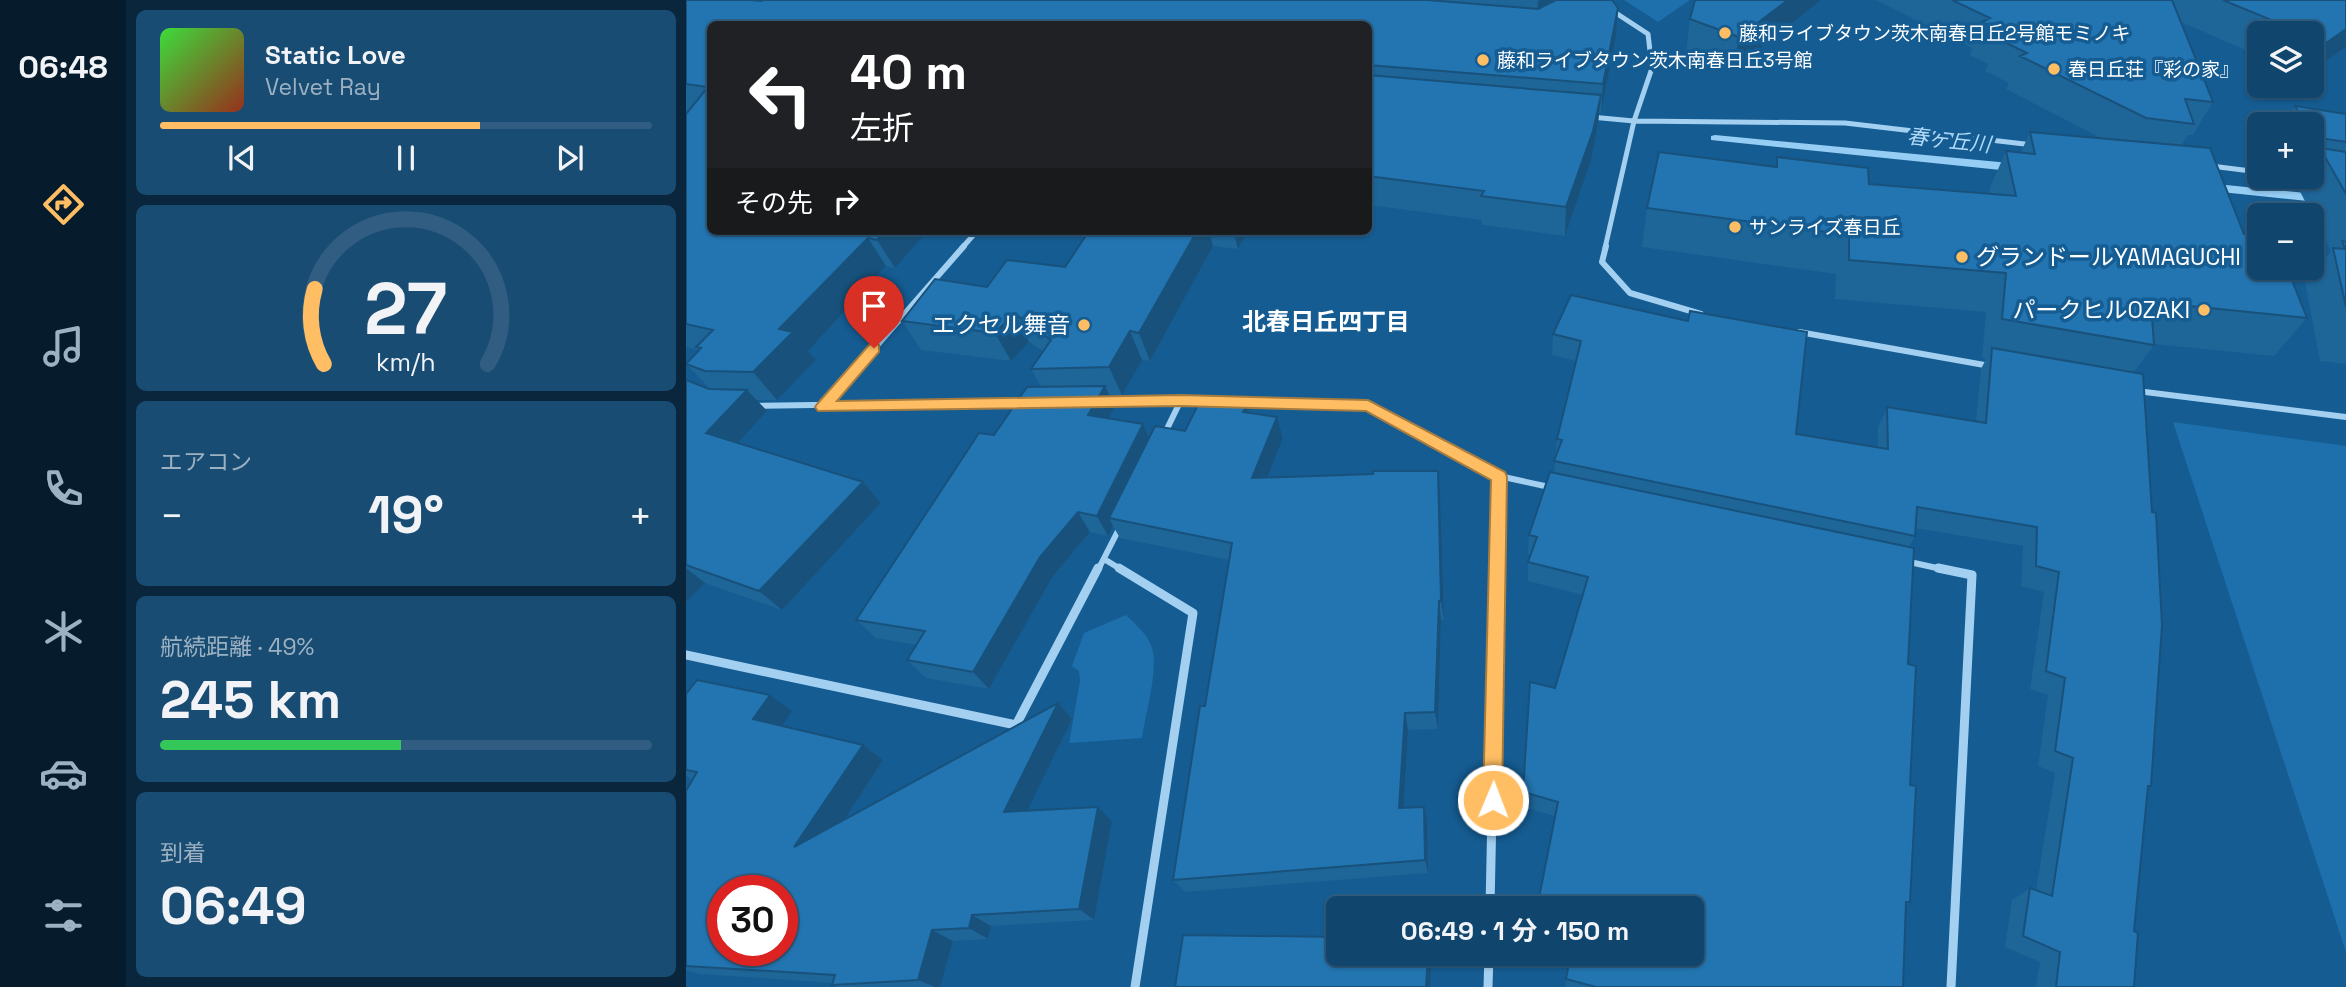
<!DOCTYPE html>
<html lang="ja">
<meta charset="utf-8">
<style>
body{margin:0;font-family:"Space Grotesk","Noto Sans JP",sans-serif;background:#194c73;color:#f1f3f6;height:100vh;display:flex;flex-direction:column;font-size:26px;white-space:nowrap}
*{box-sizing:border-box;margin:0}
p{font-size:23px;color:#9cb1c2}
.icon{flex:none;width:38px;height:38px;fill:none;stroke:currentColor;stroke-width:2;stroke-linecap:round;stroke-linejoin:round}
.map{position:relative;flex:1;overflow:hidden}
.side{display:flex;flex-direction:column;gap:10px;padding:10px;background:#09263c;width:560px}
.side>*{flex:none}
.banner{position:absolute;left:21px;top:21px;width:665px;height:214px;border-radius:10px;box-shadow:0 2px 5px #0004,0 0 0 2px #305d81;background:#202124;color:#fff;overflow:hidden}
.fabs{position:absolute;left:1561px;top:21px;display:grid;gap:14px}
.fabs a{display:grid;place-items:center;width:77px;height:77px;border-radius:10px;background:#10456e;box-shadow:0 2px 5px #0004,0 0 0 2px #305d81;font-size:35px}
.speed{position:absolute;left:21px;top:875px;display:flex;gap:14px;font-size:35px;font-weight:700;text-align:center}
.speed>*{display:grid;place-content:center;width:91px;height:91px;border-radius:50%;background:#10456e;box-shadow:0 2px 5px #0004,0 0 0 2px #305d81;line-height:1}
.speed .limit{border:10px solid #d22;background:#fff;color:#111}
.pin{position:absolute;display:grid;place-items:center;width:60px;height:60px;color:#fff;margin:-72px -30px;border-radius:50% 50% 50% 0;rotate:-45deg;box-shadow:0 0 7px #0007}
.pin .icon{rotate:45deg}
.me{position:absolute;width:77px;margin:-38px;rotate:1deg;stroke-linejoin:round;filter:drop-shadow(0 0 5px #0008)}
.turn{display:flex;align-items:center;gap:24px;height:147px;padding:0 28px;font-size:32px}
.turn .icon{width:91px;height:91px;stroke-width:2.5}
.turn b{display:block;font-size:49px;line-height:60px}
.then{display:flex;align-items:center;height:66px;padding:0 28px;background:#0003;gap:14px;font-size:26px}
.big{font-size:52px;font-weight:700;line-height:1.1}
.side .widget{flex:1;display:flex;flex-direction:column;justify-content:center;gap:10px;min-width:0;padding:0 24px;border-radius:10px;background:#194c73}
.side .dial{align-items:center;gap:0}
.dial svg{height:182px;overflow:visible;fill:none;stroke:#305d81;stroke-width:7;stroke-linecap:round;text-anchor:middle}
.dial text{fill:#f1f3f6;stroke:none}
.song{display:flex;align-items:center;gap:21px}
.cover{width:84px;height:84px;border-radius:10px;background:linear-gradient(135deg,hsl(120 70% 55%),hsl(10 70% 35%))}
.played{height:7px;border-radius:4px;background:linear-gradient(90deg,#ffbe63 65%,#305d81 65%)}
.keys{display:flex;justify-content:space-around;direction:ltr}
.heat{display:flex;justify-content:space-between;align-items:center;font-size:38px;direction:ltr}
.charge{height:10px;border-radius:5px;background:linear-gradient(90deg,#34c759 49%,#305d81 0)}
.trip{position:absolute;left:640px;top:896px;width:378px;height:70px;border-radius:10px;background:#10456e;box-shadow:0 2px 5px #0004,0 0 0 2px #305d81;font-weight:700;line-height:70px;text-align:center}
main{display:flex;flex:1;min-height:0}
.menu{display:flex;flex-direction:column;width:126px;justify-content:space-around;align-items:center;background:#061c2c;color:#9cb1c2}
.menu .icon{width:49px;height:49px}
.menu .on{color:#ffbe63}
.menu b{font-size:32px;color:#f1f3f6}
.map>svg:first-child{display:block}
</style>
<main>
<nav class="menu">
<b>06:48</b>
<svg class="icon on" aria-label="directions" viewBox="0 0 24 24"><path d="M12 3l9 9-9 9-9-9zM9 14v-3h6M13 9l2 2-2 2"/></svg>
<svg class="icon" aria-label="music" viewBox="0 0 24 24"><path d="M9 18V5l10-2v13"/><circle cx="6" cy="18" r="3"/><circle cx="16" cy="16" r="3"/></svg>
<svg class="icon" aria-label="phone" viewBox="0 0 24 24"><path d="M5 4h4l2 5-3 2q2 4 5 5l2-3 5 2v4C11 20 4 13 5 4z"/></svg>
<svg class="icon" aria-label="climate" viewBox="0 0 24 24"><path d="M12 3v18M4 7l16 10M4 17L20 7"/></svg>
<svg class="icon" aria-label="car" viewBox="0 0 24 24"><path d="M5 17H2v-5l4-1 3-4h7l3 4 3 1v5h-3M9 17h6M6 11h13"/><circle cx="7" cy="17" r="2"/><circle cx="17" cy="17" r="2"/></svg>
<svg class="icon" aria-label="filters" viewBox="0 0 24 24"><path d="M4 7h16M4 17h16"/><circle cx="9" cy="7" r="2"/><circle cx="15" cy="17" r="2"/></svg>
</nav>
<section class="side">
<div class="widget">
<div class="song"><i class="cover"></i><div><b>Static Love</b><p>Velvet Ray</p></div></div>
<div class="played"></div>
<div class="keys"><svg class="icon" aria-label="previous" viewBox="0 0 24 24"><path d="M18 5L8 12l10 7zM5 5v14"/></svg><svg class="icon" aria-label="pause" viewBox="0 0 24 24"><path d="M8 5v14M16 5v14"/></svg><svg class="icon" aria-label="next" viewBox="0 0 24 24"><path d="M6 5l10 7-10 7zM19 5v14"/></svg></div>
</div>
<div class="widget dial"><svg viewBox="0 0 100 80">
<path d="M14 69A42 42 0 1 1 86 69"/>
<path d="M14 69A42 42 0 0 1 10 36" stroke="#ffbe63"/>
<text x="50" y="56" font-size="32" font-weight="700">27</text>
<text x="50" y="72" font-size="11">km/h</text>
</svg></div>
<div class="widget"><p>エアコン</p>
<div class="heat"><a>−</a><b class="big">19°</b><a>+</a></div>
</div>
<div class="widget"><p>航続距離 · 49%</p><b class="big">245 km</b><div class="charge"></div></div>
<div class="widget"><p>到着</p><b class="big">06:49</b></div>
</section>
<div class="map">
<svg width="1660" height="987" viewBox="0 0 1660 987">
<rect width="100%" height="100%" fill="#155c92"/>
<path fill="#1d70ac" d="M938,0h66l-32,22z
M1487,422l173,24v506z
M440,615c9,9 20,18 25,30 9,22 -6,69 -9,93l-73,5 11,-62 -1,-10 -7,-5 12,-33z"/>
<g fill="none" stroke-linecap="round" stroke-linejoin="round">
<path fill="#95cdf4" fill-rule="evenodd" d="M1029,135l305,29 6,4 -6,4 -309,-32v-4z
M1520,183l140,14v8l-144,-15v-6z"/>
<path stroke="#a3d0f1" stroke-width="5" d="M910,0l52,34 4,34 -18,53 -29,127
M905,117l43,4 211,2 188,22
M1525,166l48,6
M1608,177l13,2
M276,248l15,-17"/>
<path stroke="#a3d0f1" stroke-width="6" d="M920,246l-4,16 28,31 71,21
M1113,332l191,34
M1451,391l209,26
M417,401l78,-1 187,6 131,70 -2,94
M67,406l271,-4
M137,407l141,-161
M478,435l17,-35
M813,476l55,12
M418,559l18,11
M1219,561l41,9
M412,570l23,-45"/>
<path stroke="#a3d0f1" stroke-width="9" d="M433,568l74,45 -58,374
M1252,568l34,7 -21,412
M0,655l330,70 82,-157
M804,908l7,-340
M802,987l1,-33"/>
</g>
<path fill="#1e6598" d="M0,0h926l6,8 -2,28 -15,77h-2l-1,10 -7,37 -26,76 -83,-11v-5l-112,-15v-4h-2v-177h-658l218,207 -33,37 -9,-2 -78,85 8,9 -39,40h-21l11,11 -29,32 125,39 18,21 -99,107 -77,-27 -19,19v-222l24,9 -24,-25 13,-14 -13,-3v-232l3,-5h-3z
M1009,0h126l-88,70 -47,-18 4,-33z
M1190,0h470v47l-34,23v-37h-53v23l-78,-34 32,80 -20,33h-5l-7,11 63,88 63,84 -33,38 -120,-12v1l-20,27 17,414 -3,2 -14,143v56h-98l4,-25 -35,-15 7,-47 18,-12 6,2 19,-117 -17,-7 10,-71 -18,-6 14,-97 -23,-6 2,-40 -108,-18v8l-6,11 -1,117 2,121v117l-4,4 -3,81h-338l3,-19 -40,-10v-4h164l-137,-138 -33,-9 1,-15 60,-197 -55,-14v-19l3,-8h-3l1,-19 25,-62 3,-34 19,-78 -24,-6 1,-21 18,-39 225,139 82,13v-19l9,-21 89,14 5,-52 5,-10 -4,-1 4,-46 -151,-13 1,-25 -194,-27 5,-39 128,-41 2,-10 92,27 121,10 -1,-4 17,-39 15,1 9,-20 73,7 -97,-50 3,-6 -24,-12 3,-7 -18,-9 2,-7z
M1609,106l51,8v250l-26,-3 -15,-79 26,-31 -36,-69 4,-5h13v-53h-29z
M403,231h159l-10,18 -25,-3 -63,115 -8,-1 -20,35 -12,1 5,11 -6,11 34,6 7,13 35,-6 64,-18 28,4 6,21 -16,39 173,14 4,129h-3l-3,109 -30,1 -4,78 23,13 1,52 -243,19 -12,-12 32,-174 24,-146 -109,-22 -7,-12 -5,10 -18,-4 -37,44 -64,113 -63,-11 -19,-18 10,-15 -41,-7 -20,-18 138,-185 47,-48 -10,-18 12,-18 -14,-9 -18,19 -90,-11 -19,-29 85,-34 78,-20z
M0,694l106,17 -10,15 81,19 20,15 -39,60 228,-101 -45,92 71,-4 14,14 -18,99 -103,6 -3,13 -35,2 -13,46h-103l-5,-2 1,-2 -134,-9 -13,-4v-179l7,-11 -7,-4z"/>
<path fill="#18527c" d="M853,0h49l-51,29 1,-28z
M1102,0h33l-88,70 6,-33z
M932,8l-2,28 -15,77 2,-29z
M1660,29v18l-34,23v-7l14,-20z
M915,95l-3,28 -7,37 -26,76 1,-29z
M1634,138l-8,11v-5l3,-4z
M199,231h43l-33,37 -18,-28z
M511,231h12l4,15 -63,115 -11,-28z
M547,231h15l-10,18z
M182,238l18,28 -78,85 8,9 -39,40 -24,-28 26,-43z
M328,313l15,29 -18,19 -16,-28z
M444,331l12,29 -20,35 -13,-28z
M419,386l10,21 -16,29 -11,-21z
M61,390l20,21 -39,43 -22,-21z
M561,405l6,21 -10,-14z
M591,417l6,21 -24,60 -7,-20z
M457,424l10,21 -44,73 4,8 -5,10 -11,-20z
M752,471l2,20 4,129 -3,-19z
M177,482l18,21 -99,107 -23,-19z
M392,512l12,20 -37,44 -64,113 -16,-17 67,-115z
M0,568l19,15 -19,19z
M753,601l2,19 -3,109 -3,-17z
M84,695l22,16 -16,24 -23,-16z
M372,703l14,16 -52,107 -16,-14z
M719,713l3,17 -5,92 -4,-14z
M177,745l20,15 -65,100 -24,-13z
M412,807l14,14 -18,99 -15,-11z
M738,807l3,14 1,52 -3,-13z
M286,915l19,11 -3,13 -19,-11z
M246,930l21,11 -13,46h-5l-17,-7z
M742,954h4l-2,33h-4z"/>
<path fill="#2375b1" stroke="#18527c" stroke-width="2" fill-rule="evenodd" d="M0,0h64l11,1 2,-1h664l111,9 18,-9h56l6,8 -15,76 -235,-19v-41h-658v207h175l-8,9 -9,-2 -89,91 14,3 -40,40 -48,-1 -19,-7 15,-16 -5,-1 17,-17 -27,-6v-210l22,-27 -22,-3z
M1009,0h93l-49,37 -49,-18z
M1266,0h220l41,102 -28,-3 9,25 -48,-6 -126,-62 7,-3 -29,-14 9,-5 -25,-12 8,-4z
M1537,0h123v29l-20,14 -14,-6v-4h-9z
M682,75l233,20 -8,36 -27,76 -85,-11 3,-5 -116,-15z
M1609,106l51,8v28l-26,-4 -5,2 -3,-6v-10h-6z
M1344,132l180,16 34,86 15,1v33h28l20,50 -156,-16 3,43 -152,-26 4,-46 -157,-13v-25l-202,-27 12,-56 118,15v-10l91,11 1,16 147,12 -10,-45 29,3z
M1634,148l26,4v42z
M403,231h108l-58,102 -9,-2 -21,36 -78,2 20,-29 -37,-27 -19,20 -93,-12 33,-42 52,8 20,-27 58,7z
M1656,241l4,1v65l-13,-59 12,1z
M885,295l117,26 2,-10 117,21 -11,102 92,15 -1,-42 99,16 6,-75 151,26 9,138 4,1 6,112 -11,161h-3l-14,145 4,2 -4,54h-78l4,-35 -37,-16 7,-48 22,8 21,-138 -18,-7 10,-73 -19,-7 13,-99 -23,-6 1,-39 -120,-20 -2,29 -361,-75 8,-21 -5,-1 24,-98 -28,-7z
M0,380l23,9 38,1 -41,43 157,49 -104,109 -73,-26z
M419,386l-17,29 55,9 -46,92 -19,-4 -38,45 -67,115 -66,-12 18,-29 -69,-11 123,-187 15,2 33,-48z
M515,399l46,6 -4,7 34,5 -25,61 121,-4v-3h65l3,130h-2l-4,111 -30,1 -6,95 25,-1 1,53 -252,20 27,-174h5l27,-163 -123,-25 46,-92 30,5z
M864,472l364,76 -6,116 8,2 -6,119 6,1 -6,116h-4l-3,85h-307l-30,-8 4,-21 -17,-4h139v-46h-155l21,-106 -35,-10 7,-110 25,6 33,-111 -60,-15 9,-25 -8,-2z
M11,680l73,15 -17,24 110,26 -69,102 264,-144 -54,109 94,-5 -19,102 -107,6 -3,13 -37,2 -14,50 -86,5 3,-10 -149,-9v-175l11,-19 -11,-2v-76zM37,891h59v59h-59z
M497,935l156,2v17h89l-2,33h-251z"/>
<path fill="#ffbe63" stroke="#a67c40" stroke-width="2" d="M188,343l5,2v7l-42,49 344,-6 187,5 137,72 2,5 -5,323 -2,7 -7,3 -7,-3 -3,-7 8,-320 -125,-69 -185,-5 -363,5 -3,-4 3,-4 51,-58z"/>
<g fill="#ffbe63" stroke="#155c92" stroke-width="2.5">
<circle cx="1039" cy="33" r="7"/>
<circle cx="797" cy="60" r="7"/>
<circle cx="1368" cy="69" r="7"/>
<circle cx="1049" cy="227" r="7"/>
<circle cx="1276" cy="257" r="7"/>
<circle cx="1518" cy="310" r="7"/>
<circle cx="398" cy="325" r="7"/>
</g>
<g text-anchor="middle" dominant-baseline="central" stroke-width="7" stroke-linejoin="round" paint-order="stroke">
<g font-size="19" fill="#fff" stroke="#155c92" text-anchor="start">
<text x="1053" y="33">藤和ライブタウン茨木南春日丘2号館モミノキ</text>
<text x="811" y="60">藤和ライブタウン茨木南春日丘3号館</text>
<text x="1382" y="69">春日丘荘『彩の家』</text>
<text x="1063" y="227">サンライズ春日丘</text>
</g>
<g font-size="21" font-style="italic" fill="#afdaf8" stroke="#155c92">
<text transform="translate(1263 140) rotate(6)">春ヶ丘川</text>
</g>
<g font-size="23" fill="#fff" stroke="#155c92" text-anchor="end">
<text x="1290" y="257" text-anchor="start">グランドールYAMAGUCHI</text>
<text x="1504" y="310">パークヒルOZAKI</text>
<text x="384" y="325">エクセル舞音</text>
</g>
<g font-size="24" font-weight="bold" fill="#fff" stroke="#155c92">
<text x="640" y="321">北春日丘四丁目</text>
</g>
</g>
</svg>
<div class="fabs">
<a><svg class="icon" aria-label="layers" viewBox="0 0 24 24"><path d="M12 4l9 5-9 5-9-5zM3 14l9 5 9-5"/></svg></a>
<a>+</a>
<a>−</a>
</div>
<div class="speed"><div class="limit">30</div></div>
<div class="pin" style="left:188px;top:348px;background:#d93025"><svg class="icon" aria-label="arrive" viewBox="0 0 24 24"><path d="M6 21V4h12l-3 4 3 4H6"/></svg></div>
<svg class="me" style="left:807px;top:800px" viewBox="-20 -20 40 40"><circle r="17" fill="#ffbe63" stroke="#fff" stroke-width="3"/><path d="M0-11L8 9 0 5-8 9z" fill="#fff"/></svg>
<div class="trip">06:49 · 1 分 · 150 m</div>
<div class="banner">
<div class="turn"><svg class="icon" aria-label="left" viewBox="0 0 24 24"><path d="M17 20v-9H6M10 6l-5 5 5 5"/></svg><div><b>40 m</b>左折</div></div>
<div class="then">その先<svg class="icon" aria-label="right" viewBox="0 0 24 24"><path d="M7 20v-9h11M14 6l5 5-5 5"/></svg></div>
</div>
</div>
</main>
